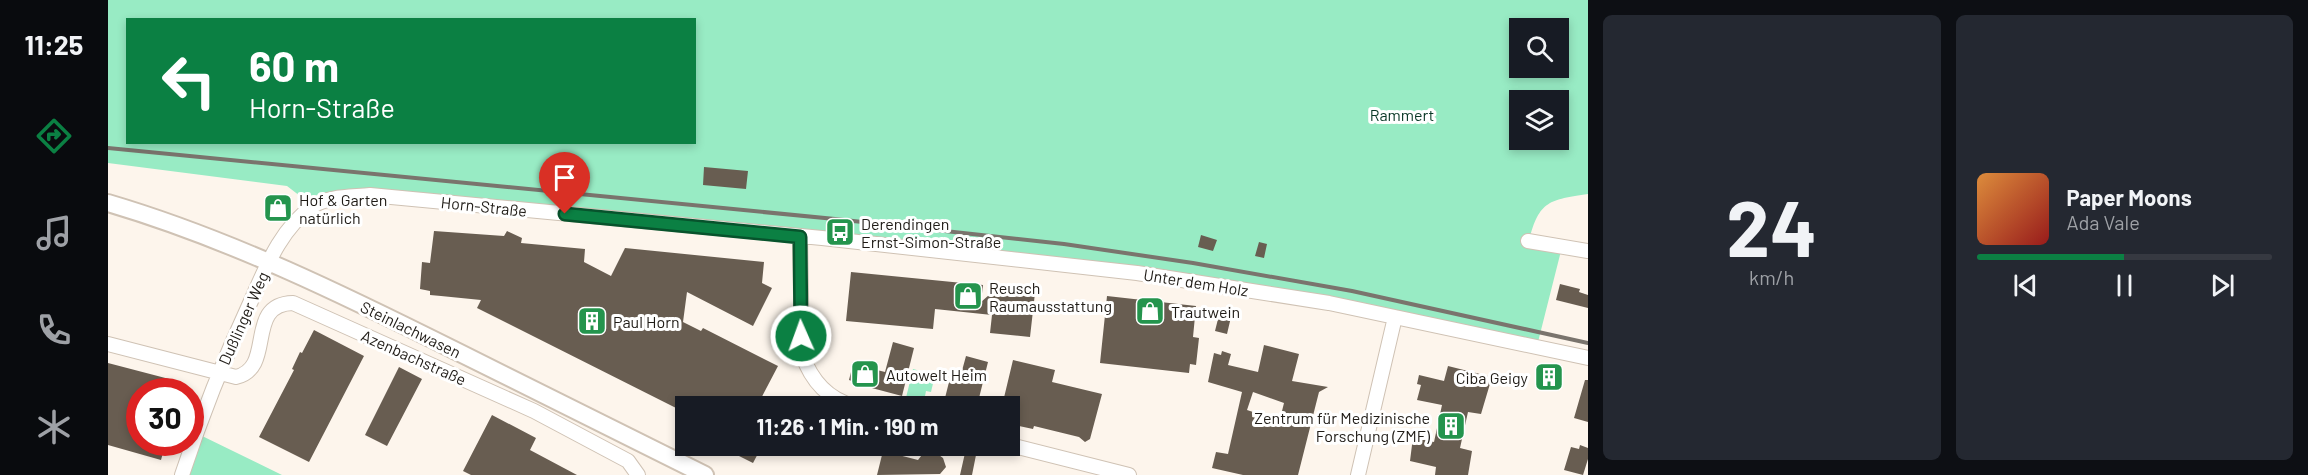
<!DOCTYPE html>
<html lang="de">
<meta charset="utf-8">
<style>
body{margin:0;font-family:Barlow,sans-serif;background:#242831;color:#f1f3f6;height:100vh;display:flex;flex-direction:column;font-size:22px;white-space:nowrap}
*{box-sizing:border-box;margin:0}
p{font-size:20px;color:#9ea1a6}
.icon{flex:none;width:33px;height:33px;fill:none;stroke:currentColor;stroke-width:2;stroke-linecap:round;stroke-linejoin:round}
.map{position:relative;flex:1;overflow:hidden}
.details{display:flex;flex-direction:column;gap:15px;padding:15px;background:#0d0f14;width:720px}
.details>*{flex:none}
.banner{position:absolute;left:18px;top:18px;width:570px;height:126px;border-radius:0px;box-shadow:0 3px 9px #0003;background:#0b8043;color:#fff;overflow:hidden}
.tools{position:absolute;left:1401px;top:18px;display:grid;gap:12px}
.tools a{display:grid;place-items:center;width:60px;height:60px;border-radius:0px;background:#171b24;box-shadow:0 3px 9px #0003;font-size:30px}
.speed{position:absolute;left:18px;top:378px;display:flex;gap:12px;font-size:30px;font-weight:700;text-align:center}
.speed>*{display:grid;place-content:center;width:78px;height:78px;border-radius:50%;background:#171b24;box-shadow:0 3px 9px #0003;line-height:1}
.speed .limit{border:9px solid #d22;background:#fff;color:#111}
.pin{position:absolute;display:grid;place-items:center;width:51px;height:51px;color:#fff;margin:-62px -26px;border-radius:50% 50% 50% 0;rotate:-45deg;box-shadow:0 0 6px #0007}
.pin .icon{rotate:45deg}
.me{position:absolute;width:66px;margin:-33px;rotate:358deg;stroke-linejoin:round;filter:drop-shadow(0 0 4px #0008)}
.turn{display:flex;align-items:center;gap:21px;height:126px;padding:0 24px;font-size:27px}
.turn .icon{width:78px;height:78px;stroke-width:2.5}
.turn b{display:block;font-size:42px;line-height:51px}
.details .widget{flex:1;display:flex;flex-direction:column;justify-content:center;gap:9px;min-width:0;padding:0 21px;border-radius:9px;background:#242831}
.details .dial{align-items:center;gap:0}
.dial b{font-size:78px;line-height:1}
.song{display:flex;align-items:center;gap:18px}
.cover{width:72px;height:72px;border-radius:9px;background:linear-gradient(135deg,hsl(30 70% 55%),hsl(0 70% 35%))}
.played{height:6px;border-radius:3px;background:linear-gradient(90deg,#0b8043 50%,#363941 50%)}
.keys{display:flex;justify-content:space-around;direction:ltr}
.details .tiles{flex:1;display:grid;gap:15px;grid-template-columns:repeat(2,1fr)}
.trip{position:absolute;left:567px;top:396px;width:345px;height:60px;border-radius:0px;background:#171b24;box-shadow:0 3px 9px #0003;font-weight:700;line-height:60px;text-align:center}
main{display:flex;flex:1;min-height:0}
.tabs{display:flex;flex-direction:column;width:108px;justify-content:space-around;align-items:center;background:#090b0e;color:#9ea1a6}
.tabs .icon{width:42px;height:42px}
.tabs .current{color:#0b8043}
.tabs b{font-size:27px;color:#f1f3f6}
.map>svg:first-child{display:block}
</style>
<main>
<nav class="tabs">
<b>11:25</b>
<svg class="icon current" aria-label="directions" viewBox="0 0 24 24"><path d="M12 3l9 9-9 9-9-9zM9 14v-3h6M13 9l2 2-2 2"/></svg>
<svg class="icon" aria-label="music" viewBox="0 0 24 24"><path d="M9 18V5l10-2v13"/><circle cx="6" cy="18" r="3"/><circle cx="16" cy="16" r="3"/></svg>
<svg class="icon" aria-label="phone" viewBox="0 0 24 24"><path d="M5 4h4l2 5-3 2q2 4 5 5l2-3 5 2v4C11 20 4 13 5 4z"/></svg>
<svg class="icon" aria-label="climate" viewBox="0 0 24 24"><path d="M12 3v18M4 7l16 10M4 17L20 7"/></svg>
</nav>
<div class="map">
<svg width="1480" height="475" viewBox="0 0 1480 475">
<rect width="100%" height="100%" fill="#fdf5ec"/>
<path fill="#98ebc4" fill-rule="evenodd" d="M0,0h1480v194c-38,6 -49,6 -59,47l33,6 -25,99 -274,-54 -893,-97 -57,11 -26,-20 -179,-23zM20,20h566v122h-566zM1412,28h38v40h-38zM1412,100h38v40h-38z
M805,369l22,6 -4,17 -5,-1 -3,15h-19z
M88,433l86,42h-100z"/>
<path fill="#685d51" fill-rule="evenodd" d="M596,167l44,4 -2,18 -43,-4z
M326,231l70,5 3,-5 15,7 -1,5 64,6 -1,13 27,14 14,-28 139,14 -2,21 10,5 -19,38 -66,-34 -4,30 18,9 2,-3 75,38 -21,40h-71v7l-209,-105 4,-8 -40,-4 -11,-1v-4l-10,-2 2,-27 8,1z
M1093,235l16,5 -4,11 -15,-4z
M1151,242l8,2 -3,14 -9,-2z
M743,272l132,13 -2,17 16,-14 38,5 -5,44 -40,-4 2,-18 -57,-6 -2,20 -87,-8z
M1452,284l20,5 -1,3 9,3v13l-32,-8z
M999,296l89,10 -3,31 6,1 -3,27 -6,-1 -1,9 -89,-10z
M1111,315l12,2 -4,17 -12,-3z
M206,330l50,26 -55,106 -50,-25 35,-67 -2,-1 8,-17 2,1z
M785,342l21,6 -12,48 -34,-9 -19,-7 4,-16 32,8z
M1156,345l35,9 -7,27 36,6 -9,5 -21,83h-55l-31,-7 4,-16 12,2 14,-62 -34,-10 6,-29 7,2 1,-4 9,3 -3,11 30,7zM1145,392l31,11 -5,20 -27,-6 1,-5 -6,-2z
M858,356l22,6 -10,40 -3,-1 -8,5h-24l6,-24 8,-4h3z
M905,360l42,10 -3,12 50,12 -12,45 -5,3 -6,-5 -45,-11 -1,3 -14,-3 1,8 -10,-3v-25h-8z
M0,363l65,17 -3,12h-30v50h26l-5,18 -53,-15z
M1340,366l44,11 -11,37 -13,-2 -8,36 12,3 -4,24h-33l1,-8 -26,-6 3,-24 21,5 8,-37 -25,-5 4,-15 -4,-1 2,-9 25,6z
M291,367l23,12 -35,67 -22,-11z
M1477,380h3v42l-14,-4z
M384,415l44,23 -6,12 47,25h-106l-8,-4z
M1472,445l8,3v11l-5,16 -19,-5 7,-23 8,2z
M611,446h43l-9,17z
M828,446v7l7,5 3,9 -6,7 -63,1 6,-24 35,9 7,-9z
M857,453l11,2 -4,20h-12z"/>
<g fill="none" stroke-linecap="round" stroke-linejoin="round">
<g stroke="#cfc2b4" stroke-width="16">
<path id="minor" d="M692,237l2,117c9,26 25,45 52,52
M1420,241l60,10
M0,344l128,33c40,-9 8,-73 57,-74l241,108 94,50 10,14
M902,445l119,30
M74,475c20,-61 42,-116 69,-174 15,-34 30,-73 62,-95 15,-10 39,-9 57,-11l452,43 315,35 192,30 259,55
M1250,475l37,-158"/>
</g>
<g stroke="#cfc2b4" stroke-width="20">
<path id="tertiary" d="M0,203c122,36 238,93 352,150 81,41 163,81 245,122"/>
</g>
<use href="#minor" stroke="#fff" stroke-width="14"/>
<use href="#tertiary" stroke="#fff" stroke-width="16"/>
<path stroke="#7a746d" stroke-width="4" d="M0,148l727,71 229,25 129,19 159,28 236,52"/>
</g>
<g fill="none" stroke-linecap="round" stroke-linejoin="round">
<g stroke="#07532c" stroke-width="15">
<path id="route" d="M457,214l235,23 1,99"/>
</g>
<use href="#route" stroke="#0b8043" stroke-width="10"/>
</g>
<defs>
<g id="shop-square" transform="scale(1.5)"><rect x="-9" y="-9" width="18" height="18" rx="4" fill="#24944d" stroke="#fff"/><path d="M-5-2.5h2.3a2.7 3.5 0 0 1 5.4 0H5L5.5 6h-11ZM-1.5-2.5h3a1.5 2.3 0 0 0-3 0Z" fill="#fff"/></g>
<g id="bus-square" transform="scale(1.5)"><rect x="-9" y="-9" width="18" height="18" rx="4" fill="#24944d" stroke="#fff"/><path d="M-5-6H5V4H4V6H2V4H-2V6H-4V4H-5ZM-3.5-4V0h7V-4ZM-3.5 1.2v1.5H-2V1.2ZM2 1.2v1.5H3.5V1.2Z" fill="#fff"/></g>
<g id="building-square" transform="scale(1.5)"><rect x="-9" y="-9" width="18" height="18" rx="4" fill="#24944d" stroke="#fff"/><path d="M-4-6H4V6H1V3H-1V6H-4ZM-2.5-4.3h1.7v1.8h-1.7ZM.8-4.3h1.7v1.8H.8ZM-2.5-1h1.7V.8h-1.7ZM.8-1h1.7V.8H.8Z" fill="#fff"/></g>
</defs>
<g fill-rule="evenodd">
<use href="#shop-square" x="170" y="208"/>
<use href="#bus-square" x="732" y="232"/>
<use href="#shop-square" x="860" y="296"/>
<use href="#shop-square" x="1042" y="311"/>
<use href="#building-square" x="484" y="321"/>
<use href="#shop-square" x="757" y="374"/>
<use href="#building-square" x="1441" y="377"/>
<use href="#building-square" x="1343" y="426"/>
</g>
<g text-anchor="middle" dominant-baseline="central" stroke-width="6" stroke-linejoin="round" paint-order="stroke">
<g font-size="16" fill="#093826" stroke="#fff">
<text x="1294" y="114">Rammert</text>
</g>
<g font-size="16" fill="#1f1b16" stroke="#fff" text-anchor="start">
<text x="191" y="199">Hof &amp; Garten<tspan x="191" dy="18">natürlich</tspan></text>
<text x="753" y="223">Derendingen<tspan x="753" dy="18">Ernst-Simon-Straße</tspan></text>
<text x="881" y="287">Reusch<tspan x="881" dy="18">Raumausstattung</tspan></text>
<text x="1063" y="311">Trautwein</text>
<text x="505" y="321">Paul Horn</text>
<text x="778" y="374">Autowelt Heim</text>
<text x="1420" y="377" text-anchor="end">Ciba Geigy</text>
<text x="1322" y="417" text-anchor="end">Zentrum für Medizinische<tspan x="1322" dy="18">Forschung (ZMF)</tspan></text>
</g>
<g font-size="16" fill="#1f1b16" stroke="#fff">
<text transform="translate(376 206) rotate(6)">Horn-Straße</text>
<text transform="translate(1088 282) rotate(9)">Unter dem Holz</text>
<text transform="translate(135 318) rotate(-66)">Dußlinger Weg</text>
<text transform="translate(303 329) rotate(26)">Steinlachwasen</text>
<text transform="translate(306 357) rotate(24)">Azenbachstraße</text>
</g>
</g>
</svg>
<div class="tools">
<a><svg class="icon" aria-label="search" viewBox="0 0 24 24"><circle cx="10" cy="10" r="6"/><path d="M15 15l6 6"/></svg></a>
<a><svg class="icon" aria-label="layers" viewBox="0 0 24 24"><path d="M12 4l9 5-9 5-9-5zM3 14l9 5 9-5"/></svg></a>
</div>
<div class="speed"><div class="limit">30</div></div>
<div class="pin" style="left:457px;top:214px;background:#d93025"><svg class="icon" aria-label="arrive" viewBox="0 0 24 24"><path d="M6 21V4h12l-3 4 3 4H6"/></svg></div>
<svg class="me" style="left:693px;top:336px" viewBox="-20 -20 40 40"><circle r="17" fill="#0b8043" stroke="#fff" stroke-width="3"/><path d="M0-11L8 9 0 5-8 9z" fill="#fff"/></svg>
<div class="trip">11:26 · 1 Min. · 190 m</div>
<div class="banner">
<div class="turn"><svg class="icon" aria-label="left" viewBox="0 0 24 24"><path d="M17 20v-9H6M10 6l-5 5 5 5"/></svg><div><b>60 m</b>Horn-Straße</div></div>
</div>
</div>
<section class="details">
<div class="tiles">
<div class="widget dial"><b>24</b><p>km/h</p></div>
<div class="widget">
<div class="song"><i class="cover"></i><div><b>Paper Moons</b><p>Ada Vale</p></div></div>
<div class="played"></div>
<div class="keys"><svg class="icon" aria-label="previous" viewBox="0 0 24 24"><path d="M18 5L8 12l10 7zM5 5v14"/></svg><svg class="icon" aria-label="pause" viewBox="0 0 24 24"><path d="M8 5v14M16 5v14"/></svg><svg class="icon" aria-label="next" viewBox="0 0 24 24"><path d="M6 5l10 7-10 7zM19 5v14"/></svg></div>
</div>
</div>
</section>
</main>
